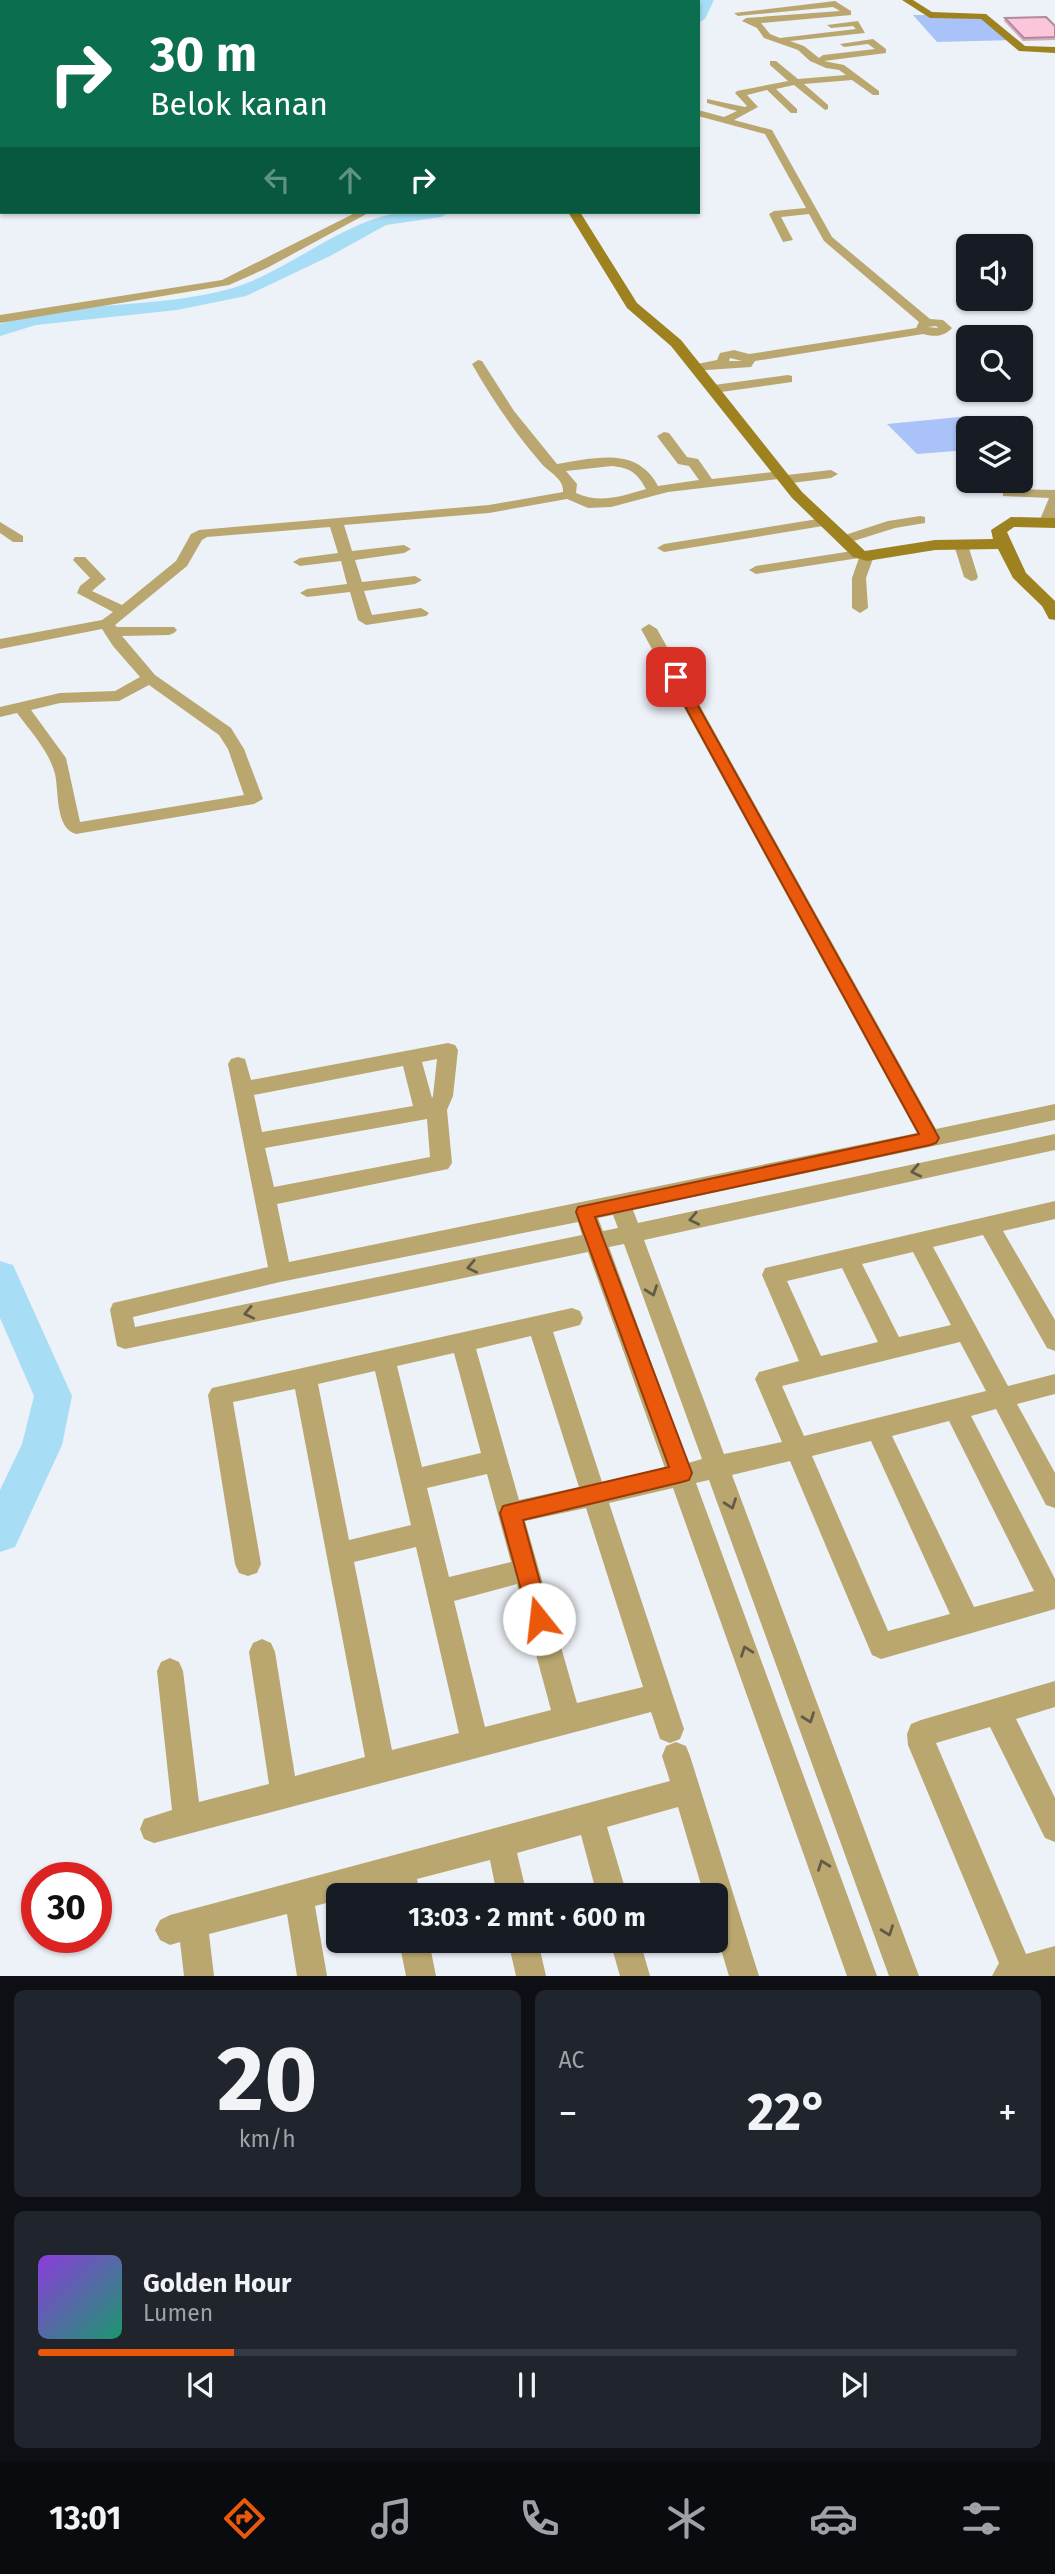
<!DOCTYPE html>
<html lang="id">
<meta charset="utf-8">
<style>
body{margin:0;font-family:"Fira Sans",sans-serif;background:#20242c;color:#f1f3f6;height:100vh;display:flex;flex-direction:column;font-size:26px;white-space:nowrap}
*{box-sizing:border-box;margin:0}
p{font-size:23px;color:#9ea1a6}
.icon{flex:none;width:38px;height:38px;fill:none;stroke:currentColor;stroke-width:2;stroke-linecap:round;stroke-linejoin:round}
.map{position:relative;height:1976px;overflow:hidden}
.drawer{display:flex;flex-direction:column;gap:14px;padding:14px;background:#0d0f14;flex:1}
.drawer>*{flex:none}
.top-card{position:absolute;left:0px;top:0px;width:700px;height:214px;box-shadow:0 2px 5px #0004;background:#0b6e4f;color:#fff;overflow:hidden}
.fabs{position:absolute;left:956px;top:234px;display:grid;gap:14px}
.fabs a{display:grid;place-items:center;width:77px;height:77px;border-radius:10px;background:#171b24;box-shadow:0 2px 5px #0004;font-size:35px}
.speed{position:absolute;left:21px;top:1862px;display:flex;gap:14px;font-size:35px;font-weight:700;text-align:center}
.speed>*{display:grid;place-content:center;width:91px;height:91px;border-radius:50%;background:#171b24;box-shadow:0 2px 5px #0004;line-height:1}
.speed .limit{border:10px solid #d22;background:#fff;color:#111}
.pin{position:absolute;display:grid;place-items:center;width:60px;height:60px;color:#fff;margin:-30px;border-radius:14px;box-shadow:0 4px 10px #0006}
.me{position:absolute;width:77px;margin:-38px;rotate:344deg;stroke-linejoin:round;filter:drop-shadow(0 0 5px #0008)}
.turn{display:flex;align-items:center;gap:24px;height:147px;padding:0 35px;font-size:32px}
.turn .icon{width:91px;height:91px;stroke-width:2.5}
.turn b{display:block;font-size:49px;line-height:60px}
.lanes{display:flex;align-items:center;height:66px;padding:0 35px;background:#0003;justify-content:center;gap:35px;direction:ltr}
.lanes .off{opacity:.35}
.big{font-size:52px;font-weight:700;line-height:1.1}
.drawer .widget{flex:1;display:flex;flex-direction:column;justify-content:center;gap:10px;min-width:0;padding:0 24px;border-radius:10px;background:#20242c}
.drawer .dial{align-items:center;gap:0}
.dial b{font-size:91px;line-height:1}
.song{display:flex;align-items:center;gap:21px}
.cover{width:84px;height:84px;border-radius:10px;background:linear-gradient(135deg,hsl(270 70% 55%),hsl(160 70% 35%))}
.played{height:7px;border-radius:4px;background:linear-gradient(90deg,#ea580c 20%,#363941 20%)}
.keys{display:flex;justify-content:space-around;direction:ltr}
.heat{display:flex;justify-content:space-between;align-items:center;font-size:38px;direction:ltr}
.drawer .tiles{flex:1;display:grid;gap:14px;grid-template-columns:1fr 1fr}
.widget:last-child{grid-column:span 2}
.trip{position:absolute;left:326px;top:1883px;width:402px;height:70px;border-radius:10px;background:#171b24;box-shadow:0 2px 5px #0004;font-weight:700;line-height:70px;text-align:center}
.tabs{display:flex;height:112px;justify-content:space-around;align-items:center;background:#090b0e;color:#9ea1a6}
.tabs .icon{width:49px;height:49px}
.tabs .selected{color:#ea580c}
.tabs b{font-size:32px;color:#f1f3f6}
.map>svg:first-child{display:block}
</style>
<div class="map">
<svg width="1055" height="1976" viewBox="0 0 1055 1976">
<rect width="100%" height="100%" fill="#edf1f8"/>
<path fill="#a9c3f8" d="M913,15h73l28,25 -77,2z
M970,416l10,13h-12v21l-51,4 -30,-30z"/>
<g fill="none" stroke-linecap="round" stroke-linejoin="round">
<path fill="#a7def6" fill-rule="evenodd" d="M700,0h14l-9,19 -7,4z
M403,212h47l-9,5 -55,8 -54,30 -86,41 -69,14 -141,15 -36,11v-12c75,-25 157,-14 233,-36 58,-18 110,-68 170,-76z
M0,1261l13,4 59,131 -10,49 -47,102 -15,5v-62l22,-46 12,-48 -34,-78z"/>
<path fill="#baa770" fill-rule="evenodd" d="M24,0h8v2h-8z
M41,0h38l-40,2z
M89,0h19l-21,2z
M134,0h8v2h-8z
M169,0h8l1,2h-8z
M197,0h8l1,2h-8z
M358,0h9l1,2h-9z
M390,0h22l-24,2z
M430,0h8l1,2h-8z
M465,0h8l1,2h-8z
M547,0h8l1,2h-8z
M590,0h25l-27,2z
M665,0h9l-10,2z
M684,0h8l-9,2z
M835,1l16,10v4l-90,8 9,11 10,4 76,-9 -3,-3 -22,2 -4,-3 31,-4 7,12 -75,8 14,5 15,12 4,-3 52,-6 -7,-5 -24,3 -4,-3 33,-5 13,10v4l-62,8 20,4 35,26v4h-6l-21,-15 -48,4 24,21v4l-3,1 -31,-25 -18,4 21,20v4h-6l-24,-23 -20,5 11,12 -24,13 38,10 60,107 98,82 13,1 9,8c-8,9 -18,9 -29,6l-168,27 -4,6 -59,4v-6l25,-5 3,-7 14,-3 15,4 167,-26 3,-6 -95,-81 -15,-27 -28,3 12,23 -10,2 -14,-28 5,-3 32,-3 -41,-74 -67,-18v-6l26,7 13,-6 -30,-8v-4l38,8 2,-1 -12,-13 2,-2 51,-10 -18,-16v-4h6l22,18 48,-4 -7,-5 -13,-2 -16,-7 -12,-11 -34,-12 -7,-10 -15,-7 4,-3 94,-7 -7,-4 -95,9 -4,-3zM936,326l2,2 -10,-1zM730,358l12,3h-13z
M0,25h2v6h-2z
M357,212h13l-103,56 -38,17 -229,38v-8l222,-35z
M478,360l4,1 32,50 43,53c38,-6 80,-18 101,22l41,-6 -10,-14 -11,-2 -19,-25 -2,-3 7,-4 5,1 18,24 11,2 14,20 69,-8 6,4 44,-5 7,4 -7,4 -47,6 -6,-5 -110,13 -57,15 -23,1 -21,-9 -78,14 -145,12 8,26 52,-6 7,4 -7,4 -49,7 7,22 53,-6 7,4 -7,4 -51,7 8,24 49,-7 8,5 -3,3 -60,9 -8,-5 -8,-28 -43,5 -7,-4 7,-4 40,-5 -6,-23 -41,5 -7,-4 7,-4 38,-5 -8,-26 -123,10 -5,3 -15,26 -72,59 2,2h57l3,3 -3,3 -5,2 -47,1 33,39 76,53 13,21 19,50 -9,5 -178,30c-21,-6 -17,-42 -21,-60 -6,-23 -24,-42 -38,-61l-17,4v-10l60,-14 55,-2 25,-14 -27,-31 -11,-17 -102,20v-10l102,-19 11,-8 -36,-19 3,-7 10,-8 -17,-18 2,-3h10l21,22 -14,12 30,14 54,-44 15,-27 8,-4 290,-25 74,-13c1,-14 -14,-19 -22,-29 -26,-30 -49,-64 -69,-99zM612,466c19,2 25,7 34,23 -24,7 -46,15 -70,4l1,-9 -11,-13zM149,685l70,50 9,14 16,46 -164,27 -14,-64 -35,-48 29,-7 59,-2z
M788,375l4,1v6l-78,11 -6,-4 6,-4z
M1008,489l47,1v27l-4,8 -5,1 -7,-4 10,-24 -46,-2v-6z
M920,516l5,1v6l-30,5 -51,16 -7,-4 2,-3 49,-16z
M824,518l7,4 -2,3 -165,27 -7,-4 7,-4z
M0,522l23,14v6h-10l-13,-9z
M961,541l7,4 10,32 -2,3 -5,1 -7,-4 -10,-32z
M859,550l15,6 -8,22 2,30 -8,5 -8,-5v-30l7,-20 -103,16 -7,-4 7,-4z
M649,624l8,5 279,500 119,-25v16l-422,90 5,13 417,-89v16l-411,90 80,214 58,-12 -27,-63 4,-7 40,-11 -37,-86 3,-7 290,-67v18l-52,12 52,89v31l-8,-3 -64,-113 -50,12 75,139 47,-12v20l-38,10 38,69v35l-9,-3 -50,-96 -25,7 84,163v30l-174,50 -9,-4 -82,-194 -58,14 187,501h-30l-180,-496 -13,3 181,493h-30l-174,-488 -64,15 75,226 -4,10 -10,4 -10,-4 -9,-27 -497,131 -10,-4 -4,-10 4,-10 28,-9 -15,-139 4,-9 9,-4 9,4 4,9 16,131 70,-18 -20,-132 4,-9 9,-4 9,4 4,9 20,124 70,-19 -70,-368 -62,13 28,162 -4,9 -9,3 -9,-3 -4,-9 -27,-169 4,-7 360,-80 8,3 3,7 -3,7 -27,7 49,150 63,-14 -77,-216 -463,97 -8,-3 -7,-36 3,-7 155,-36 -40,-203 3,-5 7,-2 7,2 6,21 197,-37 7,2 3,5 -5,46 -6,14 5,53 -4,6 -171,35 12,58 628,-129 -276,-504zM437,1059l-4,37 -1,2 -10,-36zM403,1066l10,40 -151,26 -8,-37zM427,1119l3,38 -156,30 -9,-39zM613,1215l5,13 -15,3 -5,-13zM578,1222l4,13 -447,92 -2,-10 147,-35zM624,1244l78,215 -14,4 -79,-216zM913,1252l38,73 -52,12 -37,-73zM842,1268l36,74 -57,14 -34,-75zM531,1336l48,151 -60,13 -43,-151zM960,1342l26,49 -182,45 -22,-50zM454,1353l27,100 -59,14 -25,-101zM375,1371l36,154 -62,15 -31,-156zM949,1421l85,170 -60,16 -82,-171zM871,1441l79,173 -62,17 -76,-175zM487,1474l24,88 -62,15 -22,-89zM586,1508l57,179 -66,16 -52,-182zM416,1547l43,186 -67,17 -38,-188zM517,1584l34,126 -66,17 -31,-126z
M1055,1681v26l-39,12 39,79v44l-10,-4 -55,-111 -54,16 90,211 29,-8v30h-63l7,-13 -91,-218 -1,-11 4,-10 10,-4z
M676,1742l10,4 4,10 69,220h-30l-13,-43v-38h-12l-26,-88 -71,20 20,68h-30l-16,-60 -64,18 10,42h-30l-7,-35 -73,19 3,16h-30l-1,-8 -32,8h-19v5l-23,6 12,70h-30l-10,-62 -78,20 5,42h-30l-4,-34 -10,3 -10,-5 -5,-10 5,-10 10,-5 500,-134 -8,-25 4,-10z
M399,1941h30l7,35h-30z
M508,1941h30l8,35h-30z
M610,1941h30l10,35h-30z"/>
<path fill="#9f8220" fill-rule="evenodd" d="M303,0h10l1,2h-9z
M902,0h11l19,12 54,2 39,32 30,1v6l-36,-2 -38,-32 -51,-1z
M568,212h12l57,91 44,37 121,152 63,59 70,-11 58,-1 -2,-9 20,-13 44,1v10l-41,-1 -7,5 19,41 29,28v19l-6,-1 -7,-13 -29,-28 -15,-29 -63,1 -68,11 -14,-4 -61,-59 -121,-152 -44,-38z"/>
</g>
<path fill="#d8aabd" d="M1005,18l50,8v14l-32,1 -19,-20z"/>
<path fill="#fbc6dc" stroke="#b08b9a" stroke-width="2" d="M1046,17l9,9v11l-31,1 -19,-20z"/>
<defs><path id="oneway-chevron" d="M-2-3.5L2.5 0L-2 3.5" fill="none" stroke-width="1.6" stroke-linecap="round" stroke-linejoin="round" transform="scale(1.75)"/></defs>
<g stroke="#625b47">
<use href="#oneway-chevron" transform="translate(916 1171) rotate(168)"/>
<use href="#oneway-chevron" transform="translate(694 1219) rotate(168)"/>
<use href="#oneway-chevron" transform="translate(472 1267) rotate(168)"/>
<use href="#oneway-chevron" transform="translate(652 1291) rotate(70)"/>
<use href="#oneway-chevron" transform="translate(249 1313) rotate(168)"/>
<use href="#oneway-chevron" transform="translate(731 1504) rotate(70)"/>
<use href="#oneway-chevron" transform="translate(746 1651) rotate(-110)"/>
<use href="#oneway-chevron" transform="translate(809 1718) rotate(70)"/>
<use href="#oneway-chevron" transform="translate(823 1865) rotate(-110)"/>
<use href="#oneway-chevron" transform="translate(888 1931) rotate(70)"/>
</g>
<path fill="#ea580c" stroke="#983908" stroke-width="2" d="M676,673l6,4 257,461 -3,5 -6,2 -335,72 97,256 -3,7 -7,2 -159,38 27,99 -3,8 -8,3 -7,-3 -3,-8 -29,-106 3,-7 166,-39 -93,-255 2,-5 341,-73 -250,-457z"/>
</svg>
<div class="fabs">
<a><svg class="icon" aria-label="sound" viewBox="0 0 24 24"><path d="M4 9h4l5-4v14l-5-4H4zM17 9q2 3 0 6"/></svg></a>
<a><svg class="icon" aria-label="search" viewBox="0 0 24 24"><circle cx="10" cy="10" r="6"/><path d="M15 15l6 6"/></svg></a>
<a><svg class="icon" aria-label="layers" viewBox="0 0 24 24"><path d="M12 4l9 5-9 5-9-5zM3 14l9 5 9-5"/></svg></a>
</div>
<div class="speed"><div class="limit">30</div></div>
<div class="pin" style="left:676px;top:677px;background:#d93025"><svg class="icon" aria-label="arrive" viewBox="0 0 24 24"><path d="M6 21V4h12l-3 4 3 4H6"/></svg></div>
<svg class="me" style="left:539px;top:1619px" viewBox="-20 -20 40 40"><circle r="19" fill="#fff"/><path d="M0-13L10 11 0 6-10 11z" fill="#ea580c"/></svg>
<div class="trip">13:03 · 2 mnt · 600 m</div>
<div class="top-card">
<div class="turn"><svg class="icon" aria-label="right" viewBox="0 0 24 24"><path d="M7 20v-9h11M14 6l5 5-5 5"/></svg><div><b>30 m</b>Belok kanan</div></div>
<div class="lanes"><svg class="icon off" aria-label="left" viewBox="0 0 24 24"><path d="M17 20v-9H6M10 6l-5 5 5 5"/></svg><svg class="icon off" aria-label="ahead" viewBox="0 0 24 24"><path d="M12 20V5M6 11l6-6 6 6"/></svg><svg class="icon" aria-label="right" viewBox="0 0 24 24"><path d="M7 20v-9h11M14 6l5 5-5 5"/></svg></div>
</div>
</div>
<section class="drawer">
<div class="tiles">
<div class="widget dial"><b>20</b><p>km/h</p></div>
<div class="widget"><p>AC</p>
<div class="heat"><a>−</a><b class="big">22°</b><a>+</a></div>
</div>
<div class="widget">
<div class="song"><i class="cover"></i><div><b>Golden Hour</b><p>Lumen</p></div></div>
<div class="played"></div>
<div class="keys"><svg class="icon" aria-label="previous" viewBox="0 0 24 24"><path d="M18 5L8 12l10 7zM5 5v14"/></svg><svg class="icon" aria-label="pause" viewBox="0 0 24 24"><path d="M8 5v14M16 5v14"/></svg><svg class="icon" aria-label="next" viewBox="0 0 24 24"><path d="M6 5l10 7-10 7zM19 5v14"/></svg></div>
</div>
</div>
</section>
<nav class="tabs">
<b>13:01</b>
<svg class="icon selected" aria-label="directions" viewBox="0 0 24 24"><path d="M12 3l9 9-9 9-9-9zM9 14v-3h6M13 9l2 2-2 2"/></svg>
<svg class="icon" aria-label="music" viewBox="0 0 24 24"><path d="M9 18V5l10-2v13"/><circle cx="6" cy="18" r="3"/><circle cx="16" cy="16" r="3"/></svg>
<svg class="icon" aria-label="phone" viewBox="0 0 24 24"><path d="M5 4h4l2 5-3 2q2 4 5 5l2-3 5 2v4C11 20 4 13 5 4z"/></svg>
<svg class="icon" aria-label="climate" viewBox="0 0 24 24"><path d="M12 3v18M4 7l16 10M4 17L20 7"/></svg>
<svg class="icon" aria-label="car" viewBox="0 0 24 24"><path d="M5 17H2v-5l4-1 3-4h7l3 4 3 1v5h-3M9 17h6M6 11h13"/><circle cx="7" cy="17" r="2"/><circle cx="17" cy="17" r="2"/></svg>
<svg class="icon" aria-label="filters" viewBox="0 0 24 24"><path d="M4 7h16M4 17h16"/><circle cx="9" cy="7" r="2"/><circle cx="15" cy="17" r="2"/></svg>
</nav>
